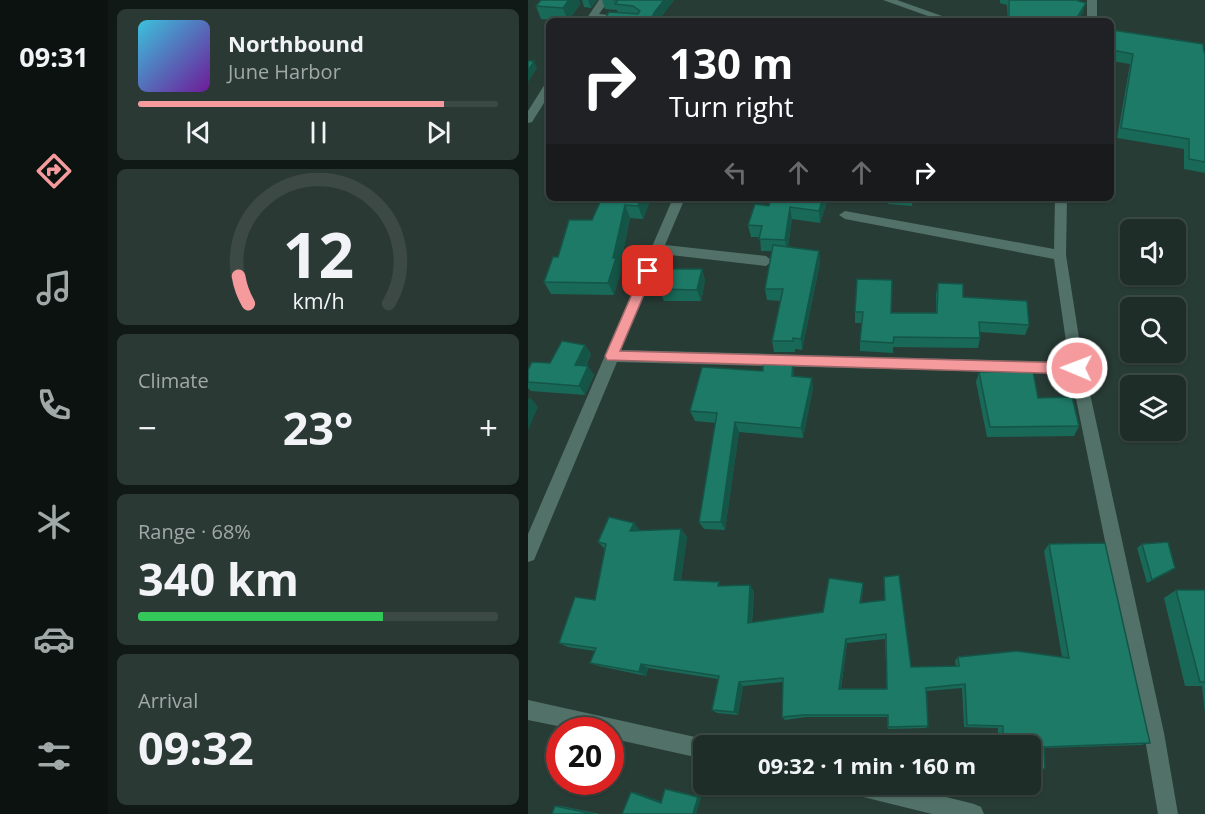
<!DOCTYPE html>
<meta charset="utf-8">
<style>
body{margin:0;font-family:"Open Sans",sans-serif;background:#2b3934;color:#f1f3f6;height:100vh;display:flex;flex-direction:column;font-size:22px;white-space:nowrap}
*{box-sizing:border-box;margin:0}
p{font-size:20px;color:#a1a8a8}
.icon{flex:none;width:33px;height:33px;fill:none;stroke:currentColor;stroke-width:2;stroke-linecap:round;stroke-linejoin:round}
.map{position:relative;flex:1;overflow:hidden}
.details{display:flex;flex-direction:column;gap:9px;padding:9px;background:#101916;width:420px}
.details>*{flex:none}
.top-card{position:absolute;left:18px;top:18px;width:568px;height:183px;border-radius:9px;box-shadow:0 2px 4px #0004,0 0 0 2px #3c4945;background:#202124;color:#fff;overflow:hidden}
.controls{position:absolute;left:592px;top:219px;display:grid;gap:12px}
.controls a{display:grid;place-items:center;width:66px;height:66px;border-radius:9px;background:#1e2d28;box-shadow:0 2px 4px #0004,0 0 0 2px #3c4945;font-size:30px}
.speed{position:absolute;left:18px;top:717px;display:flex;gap:12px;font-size:30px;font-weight:700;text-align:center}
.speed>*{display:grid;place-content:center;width:78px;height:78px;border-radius:50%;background:#1e2d28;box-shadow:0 2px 4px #0004,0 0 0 2px #3c4945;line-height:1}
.speed .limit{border:9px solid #d22;background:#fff;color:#111}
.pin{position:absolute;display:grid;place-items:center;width:51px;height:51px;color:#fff;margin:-26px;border-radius:12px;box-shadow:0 3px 9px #0006}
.me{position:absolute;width:66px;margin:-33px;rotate:271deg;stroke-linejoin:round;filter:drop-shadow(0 0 4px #0008)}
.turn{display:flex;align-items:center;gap:21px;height:126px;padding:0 24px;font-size:27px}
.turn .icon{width:78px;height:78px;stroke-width:2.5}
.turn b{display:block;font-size:42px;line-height:51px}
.lanes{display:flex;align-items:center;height:57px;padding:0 24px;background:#0003;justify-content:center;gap:30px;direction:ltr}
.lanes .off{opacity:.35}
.big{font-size:45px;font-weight:700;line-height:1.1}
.details .widget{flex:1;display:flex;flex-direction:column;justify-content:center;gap:9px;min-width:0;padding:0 21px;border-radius:9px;background:#2b3934}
.details .dial{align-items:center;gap:0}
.dial svg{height:156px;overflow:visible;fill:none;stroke:#3c4945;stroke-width:7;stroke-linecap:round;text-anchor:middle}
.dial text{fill:#f1f3f6;stroke:none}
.song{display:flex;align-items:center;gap:18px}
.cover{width:72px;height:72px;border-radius:9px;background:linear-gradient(135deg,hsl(190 70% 55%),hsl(280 70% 35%))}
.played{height:6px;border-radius:3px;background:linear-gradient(90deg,#f59b9e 85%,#3c4945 85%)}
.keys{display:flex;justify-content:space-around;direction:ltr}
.heat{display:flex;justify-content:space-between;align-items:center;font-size:33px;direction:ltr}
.charge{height:9px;border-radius:4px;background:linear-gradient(90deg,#34c759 68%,#3c4945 0)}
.trip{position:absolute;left:165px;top:735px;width:348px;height:60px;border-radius:9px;background:#1e2d28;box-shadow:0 2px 4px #0004,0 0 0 2px #3c4945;font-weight:700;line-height:60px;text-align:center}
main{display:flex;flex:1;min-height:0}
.tabs{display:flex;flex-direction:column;width:108px;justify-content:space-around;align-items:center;background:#0c1210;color:#a1a8a8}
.tabs .icon{width:42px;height:42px}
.tabs .current{color:#f59b9e}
.tabs b{font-size:27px;color:#f1f3f6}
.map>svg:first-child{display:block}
</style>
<main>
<nav class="tabs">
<b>09:31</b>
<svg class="icon current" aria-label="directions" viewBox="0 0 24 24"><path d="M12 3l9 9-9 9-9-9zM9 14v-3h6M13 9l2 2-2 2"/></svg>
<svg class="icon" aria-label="music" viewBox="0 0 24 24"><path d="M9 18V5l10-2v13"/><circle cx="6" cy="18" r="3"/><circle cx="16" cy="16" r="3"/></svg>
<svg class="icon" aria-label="phone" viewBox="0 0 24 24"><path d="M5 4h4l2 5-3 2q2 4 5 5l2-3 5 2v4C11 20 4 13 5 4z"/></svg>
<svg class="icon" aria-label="climate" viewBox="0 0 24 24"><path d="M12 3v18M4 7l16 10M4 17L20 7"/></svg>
<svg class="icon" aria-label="car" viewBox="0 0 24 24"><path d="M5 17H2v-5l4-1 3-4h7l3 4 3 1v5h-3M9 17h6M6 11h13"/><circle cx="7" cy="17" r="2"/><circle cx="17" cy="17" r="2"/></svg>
<svg class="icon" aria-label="filters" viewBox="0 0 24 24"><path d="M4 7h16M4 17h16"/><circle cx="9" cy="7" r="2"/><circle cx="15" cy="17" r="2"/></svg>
</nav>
<section class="details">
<div class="widget">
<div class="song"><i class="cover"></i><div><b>Northbound</b><p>June Harbor</p></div></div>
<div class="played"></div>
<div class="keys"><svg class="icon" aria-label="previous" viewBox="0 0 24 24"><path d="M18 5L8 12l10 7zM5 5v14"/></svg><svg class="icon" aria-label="pause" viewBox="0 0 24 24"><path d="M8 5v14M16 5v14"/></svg><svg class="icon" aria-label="next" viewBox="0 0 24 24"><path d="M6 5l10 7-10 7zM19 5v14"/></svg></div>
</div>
<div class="widget dial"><svg viewBox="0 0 100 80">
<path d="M14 69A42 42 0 1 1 86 69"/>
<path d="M14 69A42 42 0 0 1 9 55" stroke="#f59b9e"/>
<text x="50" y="56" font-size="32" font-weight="700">12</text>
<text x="50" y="72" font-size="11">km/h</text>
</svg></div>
<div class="widget"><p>Climate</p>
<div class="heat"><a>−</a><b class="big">23°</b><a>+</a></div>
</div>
<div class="widget"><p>Range · 68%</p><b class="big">340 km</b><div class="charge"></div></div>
<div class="widget"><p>Arrival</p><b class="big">09:32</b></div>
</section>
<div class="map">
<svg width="677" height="814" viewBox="0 0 677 814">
<rect width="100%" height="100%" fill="#283c36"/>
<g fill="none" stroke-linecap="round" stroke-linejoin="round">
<path fill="#527269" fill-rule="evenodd" d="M71,0h10l-10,14 37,4 5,3 -45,-2 -11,2z
M355,0h14l59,21h-14z
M559,0h10v21h-10z
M21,83v12l-17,27 -4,1v-12l17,-27z
M145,198h12l-20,47 101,11 6,5 -6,5 -104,-12 -41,96 448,12 -15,-103 -209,-40 -6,-4 6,-4 209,38 1,-51h12l-1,57 16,102 82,376 14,81h-20l-14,-81 -73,-359 -454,-12 -83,198 -6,2v-28z
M0,700l176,39 7,3 1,4h-8v13l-94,-21v-8h-33l-49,-10z
M313,784h54l79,20 7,3 3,7h-52l-81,-20 -7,-3z"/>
</g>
<path fill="#196958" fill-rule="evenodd" d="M54,0h15l-6,8 -7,-1z
M74,0h72l-16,21h-54l14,-8 -1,-3 -12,-1z
M472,0h79l4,12 -5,9h-70l-1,-16 -7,-2z
M53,3l-13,18 -27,-2 -5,-13z
M584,32l93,21v120l-21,-4v-20l-67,-11 13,-74 -18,-3z
M74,198h49l-8,21 -13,-1 -10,49 1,3 -7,25 -63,-1 -7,-12 14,-25 34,-37z
M243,198h55l1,4 -7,21 -28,-4 -4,28 31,4 1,12 -18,87 -7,-1v3h-21l-2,-11 9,-40 -14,-1 -2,-11 7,-38h-11l-1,-14h-9l-3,-12 21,-19z
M360,198h25l-1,8 -24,-2z
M174,269l3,12 -4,20h-37l-5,-12z
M410,283l25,14 66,28 -4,10 -45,-3v6l-2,10 -85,-1v6l-33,-2v-10l2,-18h-7v-11l81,1v-19z
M57,345l6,9 -5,12 8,9 -9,20 -54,-4 -3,-3v-18l22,-7z
M266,369v7l19,12 -10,50 -64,-6 -14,98 -21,-1 -5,-7 17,-99 -21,-2 -5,-10z
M451,372l59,26 41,28 -5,10 -87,1 -11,-55z
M153,529l6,8 -6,43 41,6 32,5 -2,32 71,-11 40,-23 -2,14 23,-2v-24l27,90 45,-1 -1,-5 3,-4h104l-18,-106 5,-7 101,199 -9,2 -97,3 1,21h-6l-9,-1v-22h-32v-18l-34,-1 -2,-39 -35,3 1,35 -2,2 -38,1 -1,-12h-81l-21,3 -3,-3 1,-35 -40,4 -5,29 -21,-2 -5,-3 6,-31 -70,-11 -2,8 -47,-10 -9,-3 5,-12 -27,-4 -9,-4 36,-43 10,-51 -7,-7 42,-11zM357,639l2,50h-46l6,-46z
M614,544l29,27 -24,12 -10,-35z
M648,590h29v123l-3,-27h-17l-21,-88z
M137,789h3l33,8 -5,17 -61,-22 26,10z
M27,806h6l39,8h-48z"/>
<path fill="#145547" d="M41,0h10l2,3 -13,18 -5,-13z
M60,0h9l-6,8z
M136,0h10l-16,21h-6l-1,-2 3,-6z
M558,3l-3,9 -5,9h-3z
M6,61l3,7 -9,14v-11z
M113,198h10l-8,21 -5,-13z
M295,198h3l1,4 -7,21 -1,-12z
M97,205l5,13 -10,49 1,3 -7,25 -6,-12z
M262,207l2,12 -5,33 -2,-12z
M291,251l1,12 -18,87 -1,-11z
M174,269l3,12 -4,20 -4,-11z
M57,345l6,9 -10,20 -6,-9z
M265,358l1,11v17l-2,-10z
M60,366l6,9 -9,20 -6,-9z
M284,378l1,10 -10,50 -2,-10z
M2,397l8,10 -10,23v-30z
M207,422l4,10 -14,98 -4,-8z
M106,523l6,7 -10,1z
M153,529l6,8 -7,49 -6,-6z
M647,568l-4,3 -24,12 5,-3z
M222,585l4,6 -3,37 -3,-5z
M318,639l1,4 -7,49 -1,-3z
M113,664l7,4 -2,8 -7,-4z
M211,682l4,4 -5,29 -4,-3z
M103,792h4l29,11h-3z
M170,797h3l-5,17h-3z"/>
<path fill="#1d7a66" stroke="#145547" stroke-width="1.5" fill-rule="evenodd" d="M13,0h28l-6,8 -27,-2z
M85,0h51l-10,13 -3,6h6l-1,2h-52l5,-9 29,2 2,-3 -7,-5 -18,-2 3,-4z
M481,0h69v1l8,2 -11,18 -5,-2 -1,2h-60z
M584,30l91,14 1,8 1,1v109l-16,-3v-20l-68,-11 12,-74 -21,-4z
M0,61h6l-6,10z
M74,198h39l-3,8 -13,-1 -12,53h3l-8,25 -64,-1 9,-25h5l11,-37h23z
M243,198h52l-4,13 -29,-4 -5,33 -26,-1 3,-13 -14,-1 7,-21 14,2z
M245,245l46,6 -18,88 -8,-1v3h-21l11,-52h-18z
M136,269h38l-5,21 -38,-1z
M329,279l35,1 -1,33h46l1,-30 25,1v13l64,4 2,24 -50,-3 1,16 -86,-1 -1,6 -33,-2 3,-29h-8z
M34,341l23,4 -10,20 13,1 -9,20 -51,-4v-12l4,-8 18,1z
M240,358h25l-1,18 20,2 -11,50 -66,-6 -14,100h-22l18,-109 -27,-2 12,-44 61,4v-11h5z
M505,371l5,27 34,-1 7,29 -89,1 -11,-55z
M81,517l25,6 -4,8 51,-2 -7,51 45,2 -1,4 32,-1 -2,38 75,-11 6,-34 34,5 -3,20 25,-3 -1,-23 15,-2 12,92 48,-1 -1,-9 59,-6 52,7 -20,-114 56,-1 45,200 -106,4 1,22 -15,-2v-21h-27v-20l-36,-1 -2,-41 -39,4 2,38 -40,1v-12h-84l-22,2 1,-39 -44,4 -5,30 -22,-2 7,-34 -78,-12 -2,8 -49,-9 6,-15 -37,-5 16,-46 20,3 11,-56 -8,-2zM358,634l1,55h-48l7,-50z
M640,542l7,26 -23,12 -10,-36z
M648,590h29v92h-5z
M137,789l33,8 -5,17h-71l9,-22 30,11z
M27,806l38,8h-41z"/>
<path fill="#f59b9e" stroke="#9f6567" stroke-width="1.5" d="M120,266l6,5 -34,80 457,12 7,5 -7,6 -470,-14 -2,-4 37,-85z"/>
</svg>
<div class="controls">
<a><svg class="icon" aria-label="sound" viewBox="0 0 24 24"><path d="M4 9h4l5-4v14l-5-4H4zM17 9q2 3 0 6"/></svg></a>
<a><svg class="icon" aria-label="search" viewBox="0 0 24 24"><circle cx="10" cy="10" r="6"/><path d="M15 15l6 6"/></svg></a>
<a><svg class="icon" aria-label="layers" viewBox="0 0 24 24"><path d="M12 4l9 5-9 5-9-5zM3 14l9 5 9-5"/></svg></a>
</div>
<div class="speed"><div class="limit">20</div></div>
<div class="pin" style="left:120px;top:271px;background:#d93025"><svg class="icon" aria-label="arrive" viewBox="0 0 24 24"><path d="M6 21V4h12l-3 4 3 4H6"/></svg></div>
<svg class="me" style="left:549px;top:368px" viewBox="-20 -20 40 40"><circle r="17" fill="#f59b9e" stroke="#fff" stroke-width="3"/><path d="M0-11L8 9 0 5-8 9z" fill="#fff"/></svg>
<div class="trip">09:32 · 1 min · 160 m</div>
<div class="top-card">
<div class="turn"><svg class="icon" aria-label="right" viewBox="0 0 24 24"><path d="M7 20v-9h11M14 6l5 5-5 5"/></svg><div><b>130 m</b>Turn right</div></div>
<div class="lanes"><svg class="icon off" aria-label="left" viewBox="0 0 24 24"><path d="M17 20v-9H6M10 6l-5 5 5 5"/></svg><svg class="icon off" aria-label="ahead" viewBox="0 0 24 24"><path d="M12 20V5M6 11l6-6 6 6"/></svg><svg class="icon off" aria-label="ahead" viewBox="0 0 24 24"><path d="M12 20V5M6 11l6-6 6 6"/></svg><svg class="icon" aria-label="right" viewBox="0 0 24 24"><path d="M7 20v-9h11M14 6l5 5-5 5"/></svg></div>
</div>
</div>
</main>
